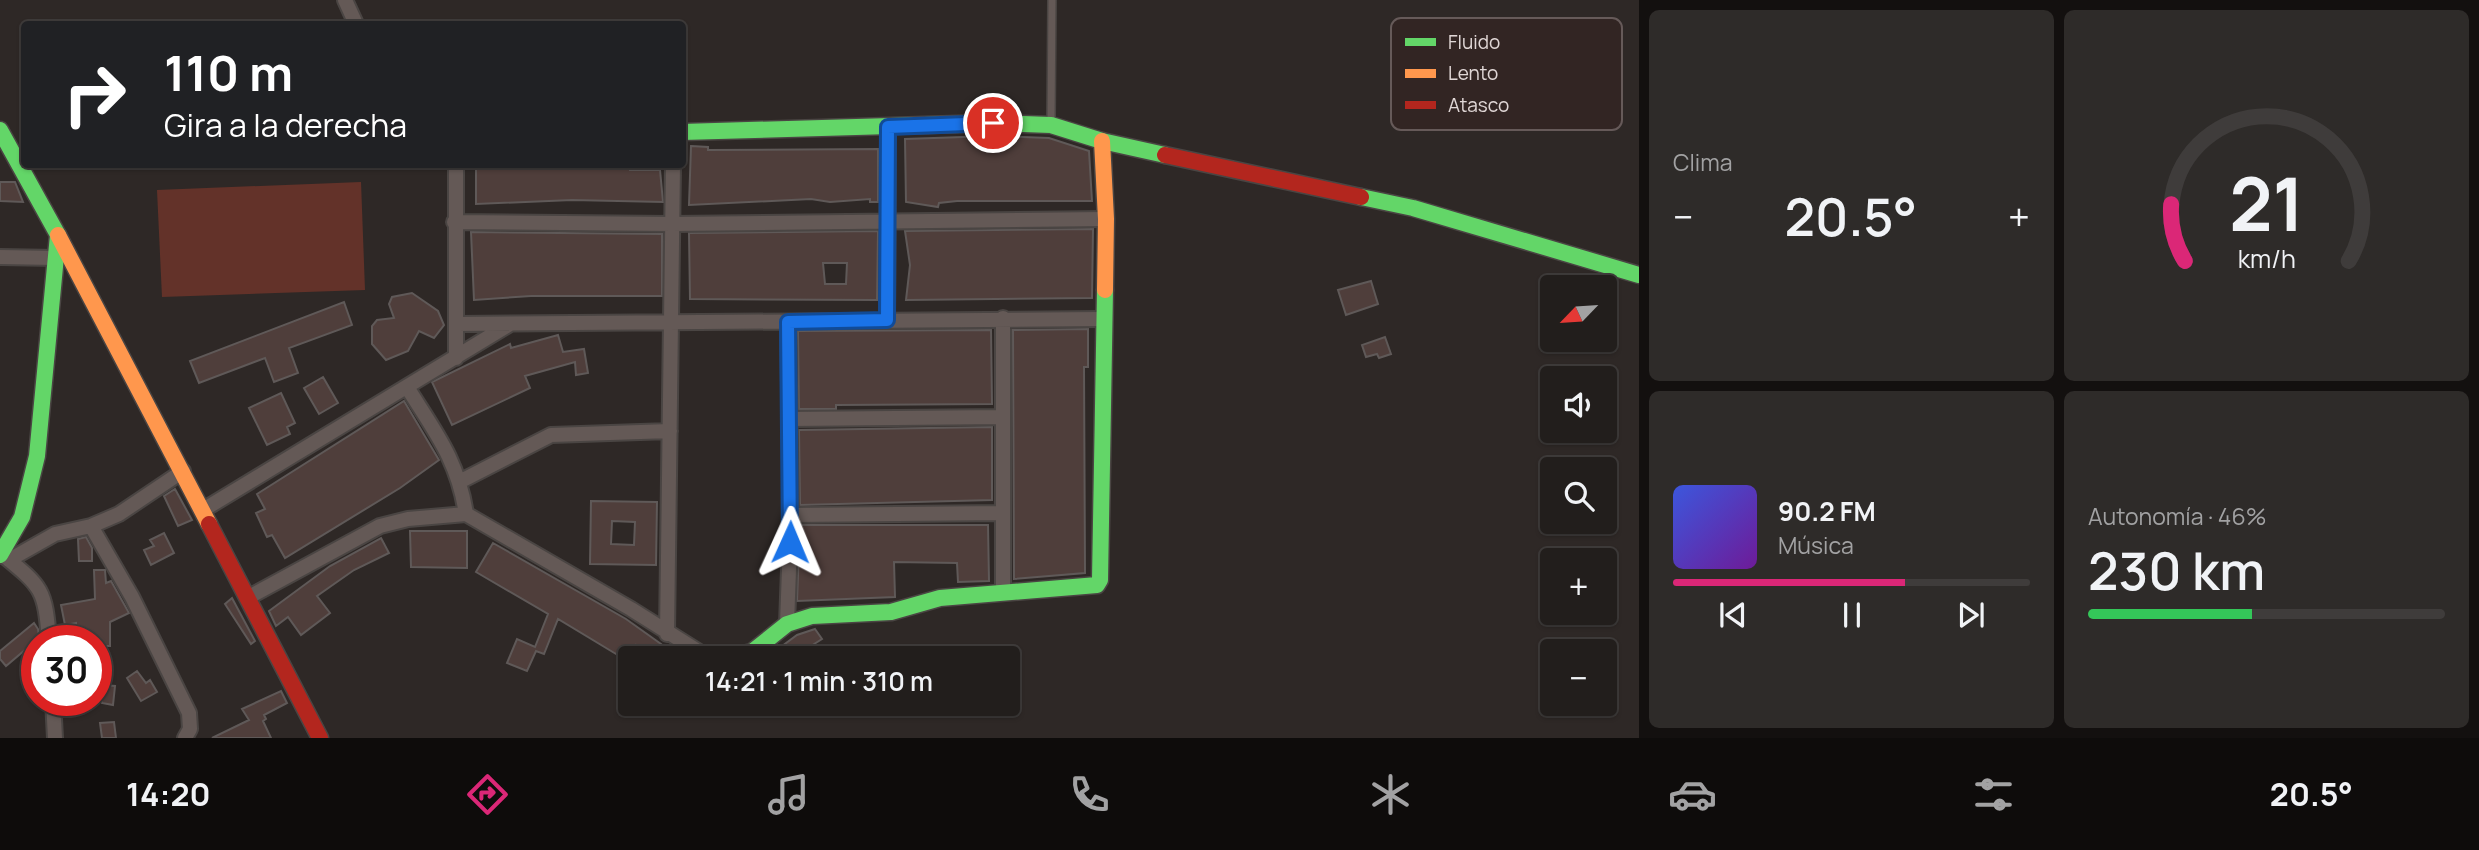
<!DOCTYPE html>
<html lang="es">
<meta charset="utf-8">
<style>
body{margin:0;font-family:Manrope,sans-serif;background:#2e2b29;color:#f1f3f6;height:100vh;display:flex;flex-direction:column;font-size:26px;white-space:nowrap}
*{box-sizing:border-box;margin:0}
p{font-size:23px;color:#a2a2a3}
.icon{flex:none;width:38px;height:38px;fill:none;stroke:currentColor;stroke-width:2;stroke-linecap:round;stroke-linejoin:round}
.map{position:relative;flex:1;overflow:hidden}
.panel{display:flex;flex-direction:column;gap:10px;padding:10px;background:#13100f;width:840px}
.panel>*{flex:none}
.guide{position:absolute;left:21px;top:21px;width:665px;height:147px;border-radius:7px;box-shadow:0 2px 5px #0004,0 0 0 2px #3f3c3b;background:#202124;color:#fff;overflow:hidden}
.needle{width:46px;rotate:245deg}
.fabs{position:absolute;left:1540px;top:275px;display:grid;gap:14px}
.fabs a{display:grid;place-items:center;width:77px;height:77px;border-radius:7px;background:#221e1c;box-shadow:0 2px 5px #0004,0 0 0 2px #3f3c3b;font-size:35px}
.speed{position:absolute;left:21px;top:625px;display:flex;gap:14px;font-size:35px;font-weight:700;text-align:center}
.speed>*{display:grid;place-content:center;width:91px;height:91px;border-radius:50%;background:#221e1c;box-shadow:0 2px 5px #0004,0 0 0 2px #3f3c3b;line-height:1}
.speed .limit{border:10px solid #d22;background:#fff;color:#111}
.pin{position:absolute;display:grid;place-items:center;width:60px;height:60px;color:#fff;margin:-30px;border:4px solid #fff;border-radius:50%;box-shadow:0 2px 7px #0007}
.me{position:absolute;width:77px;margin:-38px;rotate:1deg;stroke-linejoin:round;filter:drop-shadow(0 0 5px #0008)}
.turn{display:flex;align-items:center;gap:24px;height:147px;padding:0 28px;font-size:32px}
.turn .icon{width:91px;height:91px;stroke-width:2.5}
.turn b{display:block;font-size:49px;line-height:60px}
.big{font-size:52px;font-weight:600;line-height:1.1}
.panel .card{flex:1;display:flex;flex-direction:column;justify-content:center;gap:10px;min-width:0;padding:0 24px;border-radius:10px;background:#2e2b29}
.panel .dial{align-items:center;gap:0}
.dial svg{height:182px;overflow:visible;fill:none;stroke:#3f3c3b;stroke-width:7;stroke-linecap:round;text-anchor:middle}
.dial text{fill:#f1f3f6;stroke:none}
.song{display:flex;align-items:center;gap:21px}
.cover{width:84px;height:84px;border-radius:10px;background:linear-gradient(135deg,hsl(230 70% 55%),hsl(280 70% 35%))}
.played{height:7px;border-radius:4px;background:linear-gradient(90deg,#db2777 65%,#3f3c3b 65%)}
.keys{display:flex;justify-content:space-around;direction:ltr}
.heat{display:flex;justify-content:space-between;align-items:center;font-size:38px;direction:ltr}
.charge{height:10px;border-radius:5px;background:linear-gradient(90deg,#34c759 46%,#3f3c3b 0)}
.panel .tiles{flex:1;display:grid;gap:10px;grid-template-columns:repeat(2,1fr)}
.trip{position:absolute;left:618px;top:646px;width:402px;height:70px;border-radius:7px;background:#221e1c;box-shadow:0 2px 5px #0004,0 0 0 2px #3f3c3b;font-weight:600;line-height:70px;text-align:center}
.menu{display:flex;height:112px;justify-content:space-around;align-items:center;background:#0e0c0b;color:#a2a2a3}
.menu .icon{width:49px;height:49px}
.menu .on{color:#db2777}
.menu b{font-size:32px;color:#f1f3f6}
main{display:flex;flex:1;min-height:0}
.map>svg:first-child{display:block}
</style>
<main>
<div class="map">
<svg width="1639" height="738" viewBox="0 0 1639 738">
<rect width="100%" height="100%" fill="#2e2826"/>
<path fill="#633229" d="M361,182l4,108 -203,7 -5,-107z"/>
<path fill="#4f3e3b" stroke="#5f5958" stroke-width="2" fill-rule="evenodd" d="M993,136l56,2 40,13 3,50h-135l-18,2 -1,4 -32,-5 -1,-63z
M691,146l17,1v3l170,-1v53h-8v-3l-40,3 -19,-3 -122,6z
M476,164h76v4l25,1 -1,-5h54v6h30l3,32 -91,-2 -96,4z
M0,182h15l8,20 -23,-1z
M1093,229l-1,69 -186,2 4,-35 -5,-34z
M878,231l-1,69 -187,-1 -1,-66zM823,263h24l-1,21h-21z
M471,232l191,2v62h-131l-57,4z
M1371,281l7,23 -32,11 -8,-25z
M412,293l26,18 6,14 -10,13 -15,-7 -11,20 -22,9 -14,-16v-18l5,-6 17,-2 -5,-14 3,-7z
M344,302l8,23 -63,23 9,25 -24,9 -9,-24 -66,25 -9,-22z
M1088,329v38h-4l1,206 -71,6 -1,-249z
M991,330l1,74 -156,1v4h-37l-1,-78z
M558,335l5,17 21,-3 4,24 -12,2 -1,-13 -50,14 5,12 -78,37 -20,-43 78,-38 1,4z
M1385,337l6,17 -12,4 -2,-4 -11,3 -4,-12z
M323,377l15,26 -19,11 -15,-26z
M281,393l14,30 -8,4 3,7 -23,11 -18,-37z
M404,401l35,59 -39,28 -115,70 -13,-23 -5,2 -11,-24 9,-4 -8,-15z
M992,427v73l-192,5 -1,-75z
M175,489l17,31 -14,6 -14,-30z
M591,501l66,1 -1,63 -66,-1zM612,521l23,1 -1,23 -23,-1z
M800,525h188l1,56 -31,1 -1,-19 -63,-1 1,35 -98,4z
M410,531h57v37l-56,-1z
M164,533l10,20 -23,12 -7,-15 10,-4 -4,-6z
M86,537l6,11v13h-13l-1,-22z
M381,538l8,15 -35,17 -37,26 13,17 -29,22 -13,-18 -12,9 -7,-15 61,-45z
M493,543l133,76 35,25 -8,12 -17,-11 -10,15 -68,-41 -14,35 -8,-3 -9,20 -20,-8 10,-24 18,8 13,-33 -72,-42z
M94,570h11l1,13 5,-2 18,32 -19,9v24h-14v-6h-20v-17l-11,2 -4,-20 34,-6z
M232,598l23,43 -4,3 -26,-40z
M34,623l4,6 1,9 -33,28 -6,-7v-8z
M815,629l7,10 -30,19h-26l31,-23z
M137,671l9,12 4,-3 7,12 -16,9 -14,-23z
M103,685l12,1 -2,19 -11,-2z
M281,691l6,12 -23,12 2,4 -3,2 8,17h-59l37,-18 -7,-11z
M114,722l2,16h-14l-2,-15z"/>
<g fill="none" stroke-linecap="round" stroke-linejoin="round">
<g stroke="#4a4543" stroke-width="10">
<path id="lane" d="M1051,121l1,-121"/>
</g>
<g stroke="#4a4543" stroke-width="18">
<path id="street" d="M345,0l11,24
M456,164v194
M454,222l218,2 434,-5
M0,257l56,1
M887,320l1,-193
M457,324l645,-5
M407,387c28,45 51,73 59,127l165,95 70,44 19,5
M789,419l213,-2
M461,481l90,-46 119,-4
M203,510l307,-186
M791,515l212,-2
M91,526l41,71 57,116 1,16 -5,9
M3,555c39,32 42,34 46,85
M9,560l46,-26 36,-8 28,-12 64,-43
M1003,593v-275
M249,597l131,-71 28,-7 58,-5
M787,624l4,-109 -3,-193
M667,634l6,-470
M53,700l2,38"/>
</g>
<g stroke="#4a4543" stroke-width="19">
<path id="fast" d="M0,130l58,105 -21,221 -15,61 -22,38
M682,132l311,-9 58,2 51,16 63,14
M1361,197l52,11 226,67
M725,658l27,-6 35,-28 25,-8 79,-4 49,-14 157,-13 3,-5 5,-290"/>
</g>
<g stroke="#4a4543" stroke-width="19">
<path id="slow" d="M1102,141l4,78 -1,71
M58,235l151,289"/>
</g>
<g stroke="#4a4543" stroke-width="19">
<path id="jam" d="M1165,155l196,42
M209,524l111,214"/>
</g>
<use href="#lane" stroke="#645956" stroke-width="7"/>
<use href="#street" stroke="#645956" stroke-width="14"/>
<use href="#fast" stroke="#63d668" stroke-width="16"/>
<use href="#slow" stroke="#ff974d" stroke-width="16"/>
<use href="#jam" stroke="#b3261e" stroke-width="16"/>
</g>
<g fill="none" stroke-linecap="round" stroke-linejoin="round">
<g stroke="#114b97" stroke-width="18">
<path id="route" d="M790,542l-2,-220 99,-2 1,-193 105,-4"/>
</g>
<use href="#route" stroke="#1a73e8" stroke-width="12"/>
</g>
<rect x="1391" y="18" width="231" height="112" rx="10" fill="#322523" stroke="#665a59" stroke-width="2"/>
<rect x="1405" y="38" width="31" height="8" fill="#63d668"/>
<rect x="1405" y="69" width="31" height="9" fill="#ff974d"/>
<rect x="1405" y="101" width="31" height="8" fill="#b3261e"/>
<g font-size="19" fill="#e0d7d6">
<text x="1448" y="49">Fluido</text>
<text x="1448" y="80">Lento</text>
<text x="1448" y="112">Atasco</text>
</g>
</svg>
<div class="fabs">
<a><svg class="needle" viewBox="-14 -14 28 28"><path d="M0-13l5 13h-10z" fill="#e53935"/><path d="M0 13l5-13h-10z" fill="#a2a2a3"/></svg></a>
<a><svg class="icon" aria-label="sound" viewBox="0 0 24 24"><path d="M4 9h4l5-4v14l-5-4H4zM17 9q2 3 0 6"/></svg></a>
<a><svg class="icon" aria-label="search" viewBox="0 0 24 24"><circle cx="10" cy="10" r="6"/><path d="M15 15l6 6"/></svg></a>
<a>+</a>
<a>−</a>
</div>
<div class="speed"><div class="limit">30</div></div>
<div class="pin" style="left:993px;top:123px;background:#d93025"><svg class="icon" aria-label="arrive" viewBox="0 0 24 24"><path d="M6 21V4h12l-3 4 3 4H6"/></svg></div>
<svg class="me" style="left:790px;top:542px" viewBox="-20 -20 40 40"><path d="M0-17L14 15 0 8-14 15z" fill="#1a73e8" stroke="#fff" stroke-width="4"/></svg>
<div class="trip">14:21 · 1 min · 310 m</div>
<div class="guide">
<div class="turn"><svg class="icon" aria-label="right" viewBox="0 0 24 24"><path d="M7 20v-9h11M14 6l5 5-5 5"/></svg><div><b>110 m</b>Gira a la derecha</div></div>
</div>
</div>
<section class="panel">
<div class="tiles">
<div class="card"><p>Clima</p>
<div class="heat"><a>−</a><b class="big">20.5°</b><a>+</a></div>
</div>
<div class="card dial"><svg viewBox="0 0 100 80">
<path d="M14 69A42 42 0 1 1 86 69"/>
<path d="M14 69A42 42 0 0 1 8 44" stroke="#db2777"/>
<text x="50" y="56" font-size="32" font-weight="700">21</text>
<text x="50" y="72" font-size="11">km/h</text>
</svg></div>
<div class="card">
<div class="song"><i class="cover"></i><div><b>90.2 FM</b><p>Música</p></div></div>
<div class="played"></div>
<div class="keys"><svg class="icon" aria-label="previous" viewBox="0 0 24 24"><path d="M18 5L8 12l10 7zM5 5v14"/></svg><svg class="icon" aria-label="pause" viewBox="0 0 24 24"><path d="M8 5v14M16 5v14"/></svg><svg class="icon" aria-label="next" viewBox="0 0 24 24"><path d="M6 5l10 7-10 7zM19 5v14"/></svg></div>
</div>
<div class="card"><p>Autonomía · 46%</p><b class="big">230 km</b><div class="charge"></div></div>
</div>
</section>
</main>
<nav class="menu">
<b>14:20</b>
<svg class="icon on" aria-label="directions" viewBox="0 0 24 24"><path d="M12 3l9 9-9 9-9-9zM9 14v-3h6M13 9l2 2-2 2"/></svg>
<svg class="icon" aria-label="music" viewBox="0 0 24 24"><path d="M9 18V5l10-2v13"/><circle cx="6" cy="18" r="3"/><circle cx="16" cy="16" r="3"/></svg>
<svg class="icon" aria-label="phone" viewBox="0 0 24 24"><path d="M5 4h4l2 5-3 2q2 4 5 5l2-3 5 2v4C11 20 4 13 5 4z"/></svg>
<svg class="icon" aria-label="climate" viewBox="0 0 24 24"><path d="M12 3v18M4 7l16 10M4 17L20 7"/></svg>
<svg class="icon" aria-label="car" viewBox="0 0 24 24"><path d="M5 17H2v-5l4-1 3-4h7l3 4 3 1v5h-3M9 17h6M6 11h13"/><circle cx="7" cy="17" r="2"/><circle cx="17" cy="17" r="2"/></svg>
<svg class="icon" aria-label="filters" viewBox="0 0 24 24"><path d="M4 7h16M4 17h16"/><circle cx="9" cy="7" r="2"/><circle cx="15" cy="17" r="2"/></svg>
<b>20.5°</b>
</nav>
